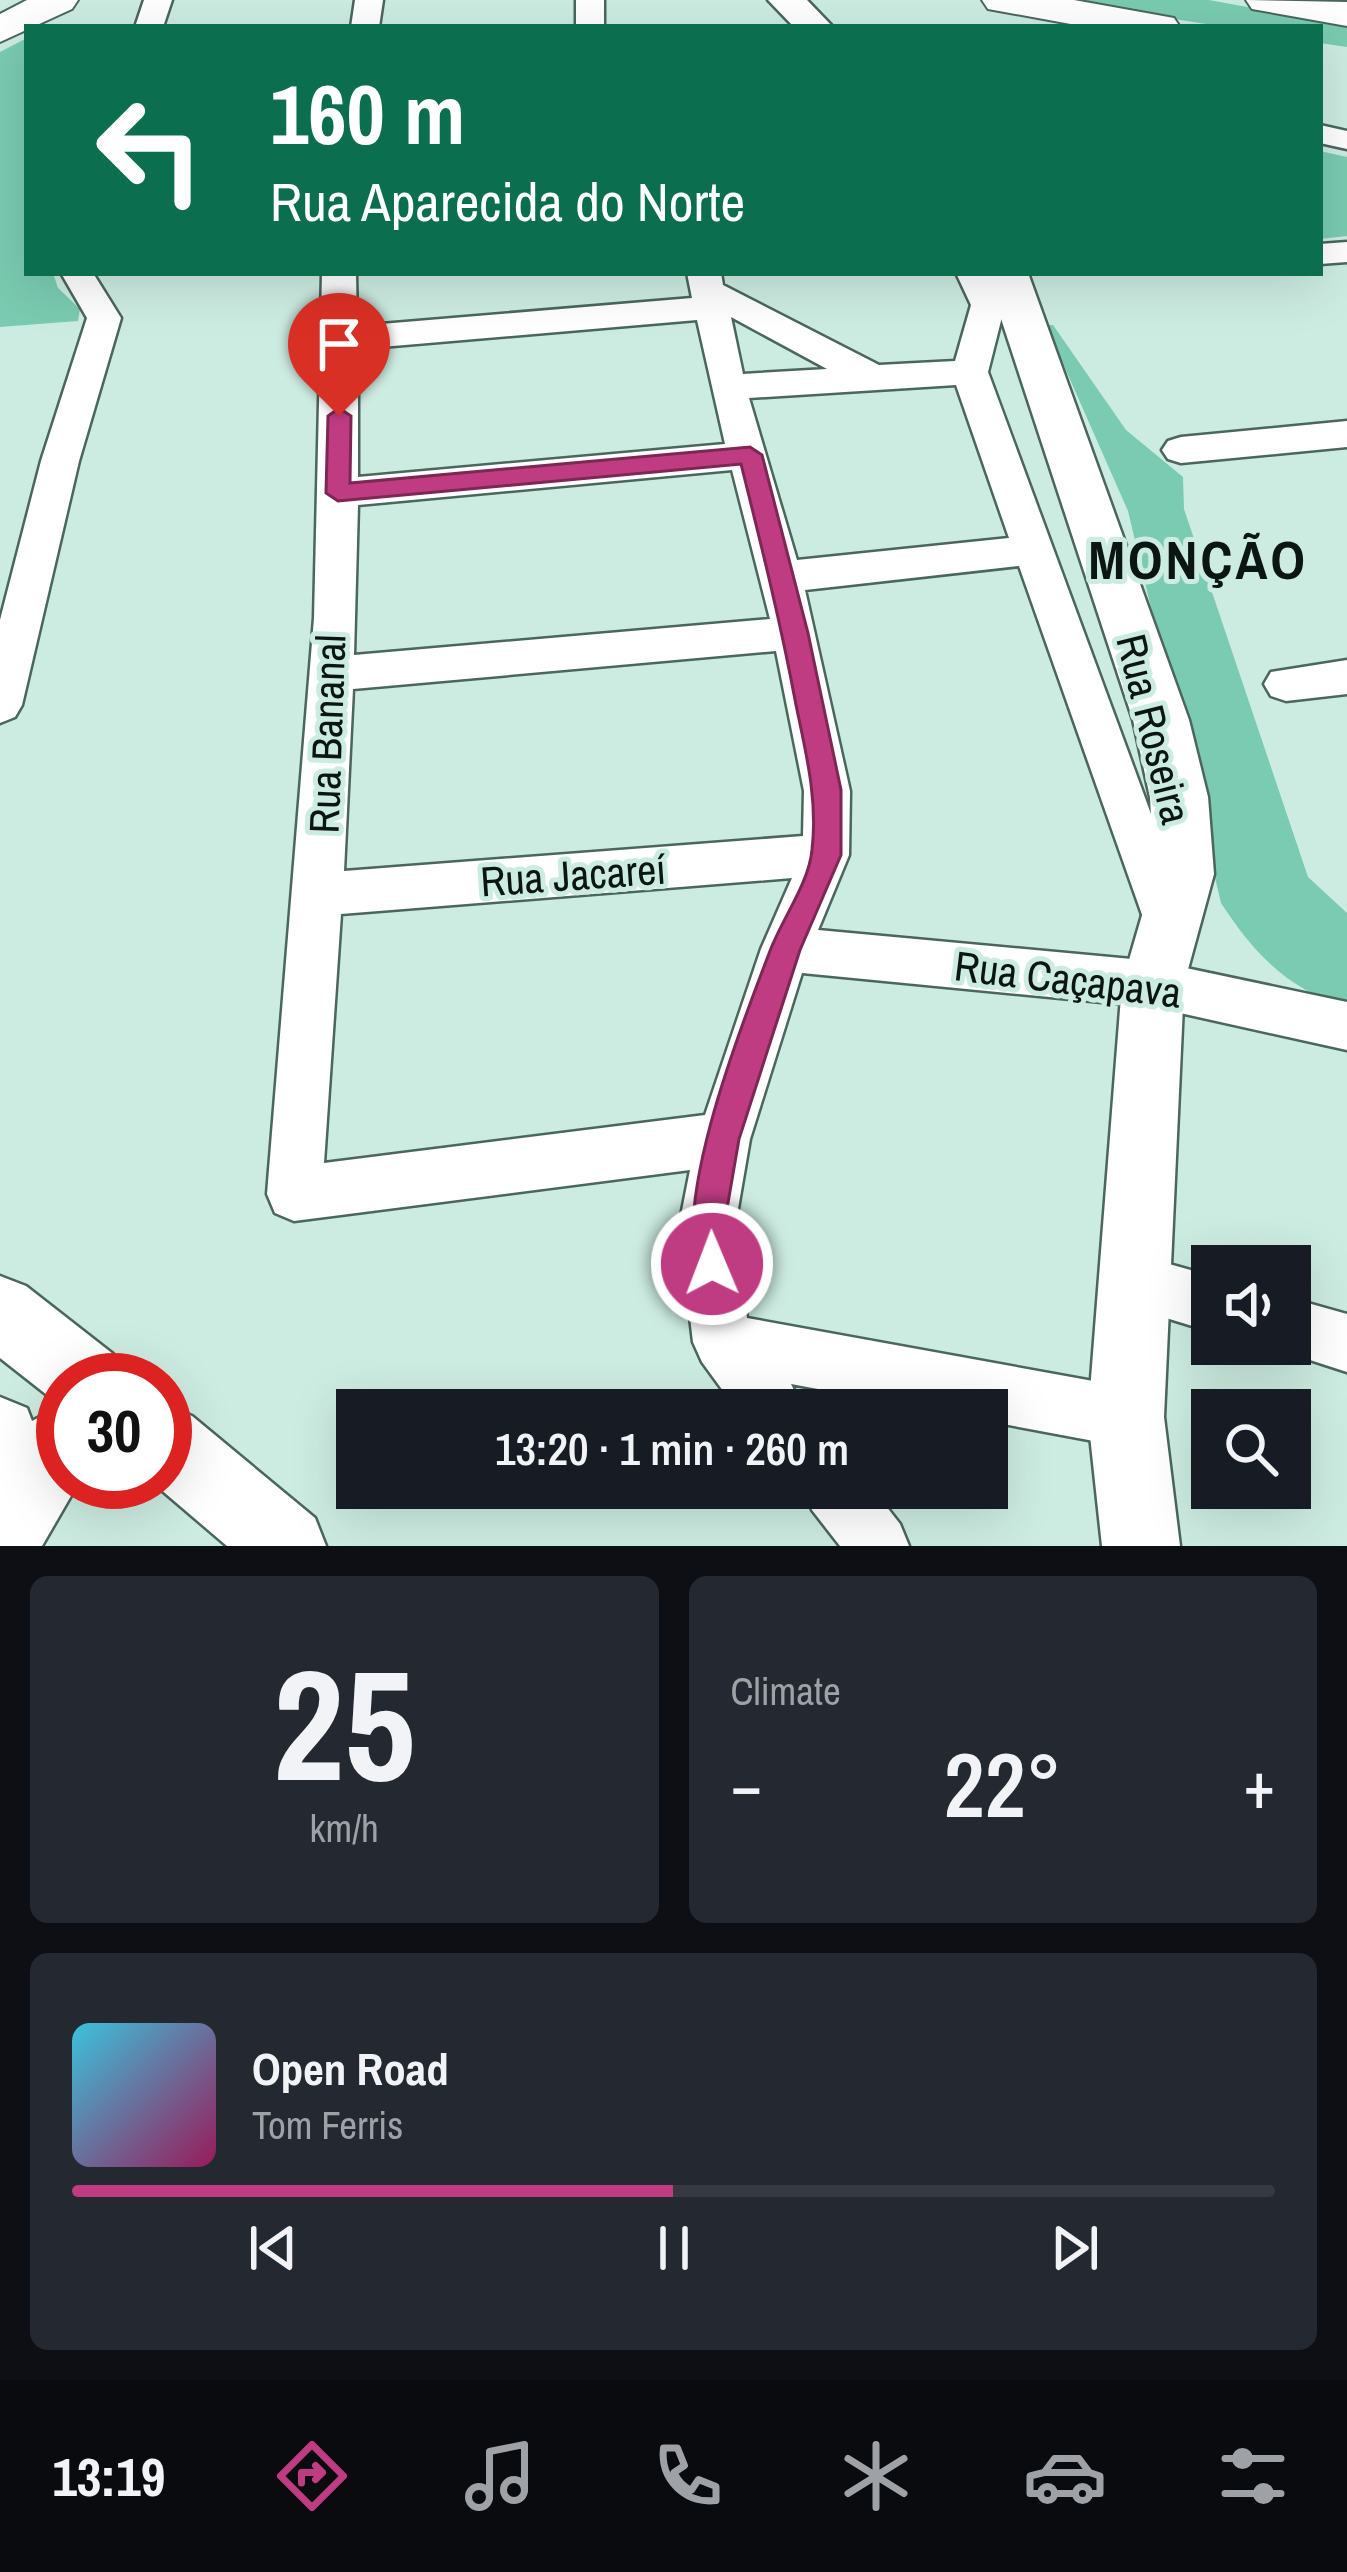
<!DOCTYPE html>
<meta charset="utf-8">
<style>
body{margin:0;font-family:"Archivo Narrow",sans-serif;background:#242831;color:#f1f3f6;height:100vh;display:flex;flex-direction:column;font-size:45px;white-space:nowrap}
*{box-sizing:border-box;margin:0}
p{font-size:39px;color:#9ea1a6}
.icon{flex:none;width:66px;height:66px;fill:none;stroke:currentColor;stroke-width:2;stroke-linecap:round;stroke-linejoin:round}
.map{position:relative;height:1546px;overflow:hidden}
.drawer{display:flex;flex-direction:column;gap:30px;padding:30px;background:#0d0f14;flex:1}
.drawer>*{flex:none}
.hud{position:absolute;left:24px;top:24px;width:1299px;height:252px;border-radius:0px;box-shadow:0 12px 48px #0002;background:#0b6e4f;color:#fff;overflow:hidden}
.fabs{position:absolute;left:1191px;top:1245px;display:grid;gap:24px}
.fabs a{display:grid;place-items:center;width:120px;height:120px;border-radius:0px;background:#171b24;box-shadow:0 12px 48px #0002;font-size:60px}
.speed{position:absolute;left:36px;top:1353px;display:flex;gap:24px;font-size:60px;font-weight:700;text-align:center}
.speed>*{display:grid;place-content:center;width:156px;height:156px;border-radius:50%;background:#171b24;box-shadow:0 12px 48px #0002;line-height:1}
.speed .limit{border:18px solid #d22;background:#fff;color:#111}
.pin{position:absolute;display:grid;place-items:center;width:102px;height:102px;color:#fff;margin:-123px -51px;border-radius:50% 50% 50% 0;rotate:-45deg;box-shadow:0 0 12px #0007}
.pin .icon{rotate:45deg}
.me{position:absolute;width:132px;margin:-66px;rotate:359deg;stroke-linejoin:round;filter:drop-shadow(0 0 9px #0008)}
.turn{display:flex;align-items:center;gap:42px;height:252px;padding:0 48px;font-size:54px}
.turn .icon{width:156px;height:156px;stroke-width:2.5}
.turn b{display:block;font-size:84px;line-height:102px}
.big{font-size:90px;font-weight:600;line-height:1.1}
.drawer .widget{flex:1;display:flex;flex-direction:column;justify-content:center;gap:18px;min-width:0;padding:0 42px;border-radius:18px;background:#242831}
.drawer .dial{align-items:center;gap:0}
.dial b{font-size:156px;line-height:1}
.song{display:flex;align-items:center;gap:36px}
.cover{width:144px;height:144px;border-radius:18px;background:linear-gradient(135deg,hsl(190 70% 55%),hsl(330 70% 35%))}
.played{height:12px;border-radius:6px;background:linear-gradient(90deg,#bf3c82 50%,#363941 50%)}
.keys{display:flex;justify-content:space-around;direction:ltr}
.heat{display:flex;justify-content:space-between;align-items:center;font-size:66px;direction:ltr}
.drawer .tiles{flex:1;display:grid;gap:30px;grid-template-columns:1fr 1fr}
.widget:last-child{grid-column:span 2}
.trip{position:absolute;left:336px;top:1389px;width:672px;height:120px;border-radius:0px;background:#171b24;box-shadow:0 12px 48px #0002;font-weight:600;line-height:120px;text-align:center}
.dock{display:flex;height:192px;justify-content:space-around;align-items:center;background:#090b0e;color:#9ea1a6}
.dock .icon{width:84px;height:84px}
.dock .current{color:#bf3c82}
.dock b{font-size:54px;color:#f1f3f6}
.map>svg:first-child{display:block}
</style>
<div class="map">
<svg width="1347" height="1546" viewBox="0 0 1347 1546">
<rect width="100%" height="100%" fill="#cdece1"/>
<path fill="#7acbb1" d="M1055,0h154l138,25v22l-27,-4v-16h-95z
M27,38v235h26l5,15 22,21 -2,12 -78,6v-275z
M1320,151l27,6v79l-27,3z
M1046,325h7l73,105 57,47 1,32 124,368 39,36v93c-59,-15 -94,-54 -126,-103l-93,-392z"/>
<g fill="none" stroke-linecap="round" stroke-linejoin="round">
<g stroke="#4b665c" stroke-width="5">
<path id="minor" d="M144,0h28l-9,27h-28z
M355,0h28l-4,27h-28z
M576,0h28v27h-28z
M1320,125l27,6v18l-27,-6z
M1347,242v20l-27,2v-20z
M61,273h32l28,45 -42,143 -57,244 -7,12 -15,6v-103l41,-159 46,-143z
M322,273h34l1,53 335,-28 -5,-25h34l2,12 156,80 76,-4 16,-56 -15,-32h34l15,32 -17,67 205,556 -7,15 -17,7 -17,-7 -133,-377 -214,24 45,201 -1,64 -31,75 335,31 194,41v48l-194,-43 -351,-34 -52,166 -15,87 12,92 379,69 21,9 9,21 -9,21 -21,9 -139,-26v-11h-56l-140,-26 13,26h-67l-35,-48 -9,-20 -14,-116 11,-56 -396,51 -19,-8 -8,-19 47,-576zM731,317l96,52 -84,5zM697,320l28,124 -367,33v-128zM956,385l53,153 -212,22 -48,-162zM732,470l38,149 -416,36 4,-150zM776,651l28,140 -1,45 -459,35 9,-182zM792,878l-31,71 -56,166 -381,48 17,-249z
M1347,421v26l-166,16 -13,-4 -6,-9 6,-9 13,-4z
M1347,660v34l-61,7 -15,-5 -7,-12 7,-12z
M1137,1255l75,21v56l-95,-29 -8,-20 8,-20z
M1290,1298l57,16v58l-77,-25 20,-3z
M804,1488h68l28,36 9,22h-69l-28,-36z"/>
</g>
<g stroke="#4b665c" stroke-width="5">
<path id="tertiary" d="M768,0h39l26,27h-39z
M986,273h42l161,447 19,77 6,77 -30,110 -20,433 16,129h-78l-14,-129 34,-433 32,-110 -4,-77 -17,-77z
M0,1276l26,10 87,68 11,26h-61v102h16l-37,64h-42v-149l27,11 5,13 29,-15 -61,-48z
M165,1405l27,11 123,102 11,28h-99l-75,-64h13z"/>
</g>
<g stroke="#4b665c" stroke-width="4">
<path id="secondary" d="M27,0h51l-6,9 -72,33v-28z
M982,0h92l100,18 6,9h-93l-99,-18z
M1246,0l101,2v24l-95,-17z"/>
</g>
<use href="#minor" fill="#fff" fill-rule="evenodd"/>
<use href="#tertiary" fill="#fff" fill-rule="evenodd"/>
<use href="#secondary" fill="#fff" fill-rule="evenodd"/>
</g>
<path fill="#bf3c82" stroke="#7c2754" stroke-width="3" d="M339,408l12,8 -1,67 400,-36 12,8 46,178 33,157v65l-41,95 -61,189 -15,87 5,38 -5,13 -12,4 -12,-4c-30,-72 42,-253 70,-326 12,-32 39,-68 42,-101 6,-50 -6,-97 -16,-145 -15,-81 -35,-161 -55,-241l-403,37 -12,-8 2,-77z"/>
<g text-anchor="middle" dominant-baseline="central" stroke-width="10" stroke-linejoin="round" paint-order="stroke">
<g font-size="42" fill="#0b1612" stroke="#cdece1">
<text transform="translate(1154 729) rotate(76)">Rua Roseira</text>
<text transform="translate(327 734) rotate(-88)">Rua Bananal</text>
<text transform="translate(573 875) rotate(-4)">Rua Jacareí</text>
<text transform="translate(1068 979) rotate(7)">Rua Caçapava</text>
</g>
<g font-size="54" font-weight="bold" letter-spacing="3" fill="#0b1612" stroke="#cdece1">
<text x="1198" y="559">MONÇÃO</text>
</g>
</g>
</svg>
<div class="fabs">
<a><svg class="icon" aria-label="sound" viewBox="0 0 24 24"><path d="M4 9h4l5-4v14l-5-4H4zM17 9q2 3 0 6"/></svg></a>
<a><svg class="icon" aria-label="search" viewBox="0 0 24 24"><circle cx="10" cy="10" r="6"/><path d="M15 15l6 6"/></svg></a>
</div>
<div class="speed"><div class="limit">30</div></div>
<div class="pin" style="left:339px;top:416px;background:#d93025"><svg class="icon" aria-label="arrive" viewBox="0 0 24 24"><path d="M6 21V4h12l-3 4 3 4H6"/></svg></div>
<svg class="me" style="left:712px;top:1264px" viewBox="-20 -20 40 40"><circle r="17" fill="#bf3c82" stroke="#fff" stroke-width="3"/><path d="M0-11L8 9 0 5-8 9z" fill="#fff"/></svg>
<div class="trip">13:20 · 1 min · 260 m</div>
<div class="hud">
<div class="turn"><svg class="icon" aria-label="left" viewBox="0 0 24 24"><path d="M17 20v-9H6M10 6l-5 5 5 5"/></svg><div><b>160 m</b>Rua Aparecida do Norte</div></div>
</div>
</div>
<section class="drawer">
<div class="tiles">
<div class="widget dial"><b>25</b><p>km/h</p></div>
<div class="widget"><p>Climate</p>
<div class="heat"><a>−</a><b class="big">22°</b><a>+</a></div>
</div>
<div class="widget">
<div class="song"><i class="cover"></i><div><b>Open Road</b><p>Tom Ferris</p></div></div>
<div class="played"></div>
<div class="keys"><svg class="icon" aria-label="previous" viewBox="0 0 24 24"><path d="M18 5L8 12l10 7zM5 5v14"/></svg><svg class="icon" aria-label="pause" viewBox="0 0 24 24"><path d="M8 5v14M16 5v14"/></svg><svg class="icon" aria-label="next" viewBox="0 0 24 24"><path d="M6 5l10 7-10 7zM19 5v14"/></svg></div>
</div>
</div>
</section>
<nav class="dock">
<b>13:19</b>
<svg class="icon current" aria-label="directions" viewBox="0 0 24 24"><path d="M12 3l9 9-9 9-9-9zM9 14v-3h6M13 9l2 2-2 2"/></svg>
<svg class="icon" aria-label="music" viewBox="0 0 24 24"><path d="M9 18V5l10-2v13"/><circle cx="6" cy="18" r="3"/><circle cx="16" cy="16" r="3"/></svg>
<svg class="icon" aria-label="phone" viewBox="0 0 24 24"><path d="M5 4h4l2 5-3 2q2 4 5 5l2-3 5 2v4C11 20 4 13 5 4z"/></svg>
<svg class="icon" aria-label="climate" viewBox="0 0 24 24"><path d="M12 3v18M4 7l16 10M4 17L20 7"/></svg>
<svg class="icon" aria-label="car" viewBox="0 0 24 24"><path d="M5 17H2v-5l4-1 3-4h7l3 4 3 1v5h-3M9 17h6M6 11h13"/><circle cx="7" cy="17" r="2"/><circle cx="17" cy="17" r="2"/></svg>
<svg class="icon" aria-label="filters" viewBox="0 0 24 24"><path d="M4 7h16M4 17h16"/><circle cx="9" cy="7" r="2"/><circle cx="15" cy="17" r="2"/></svg>
</nav>
